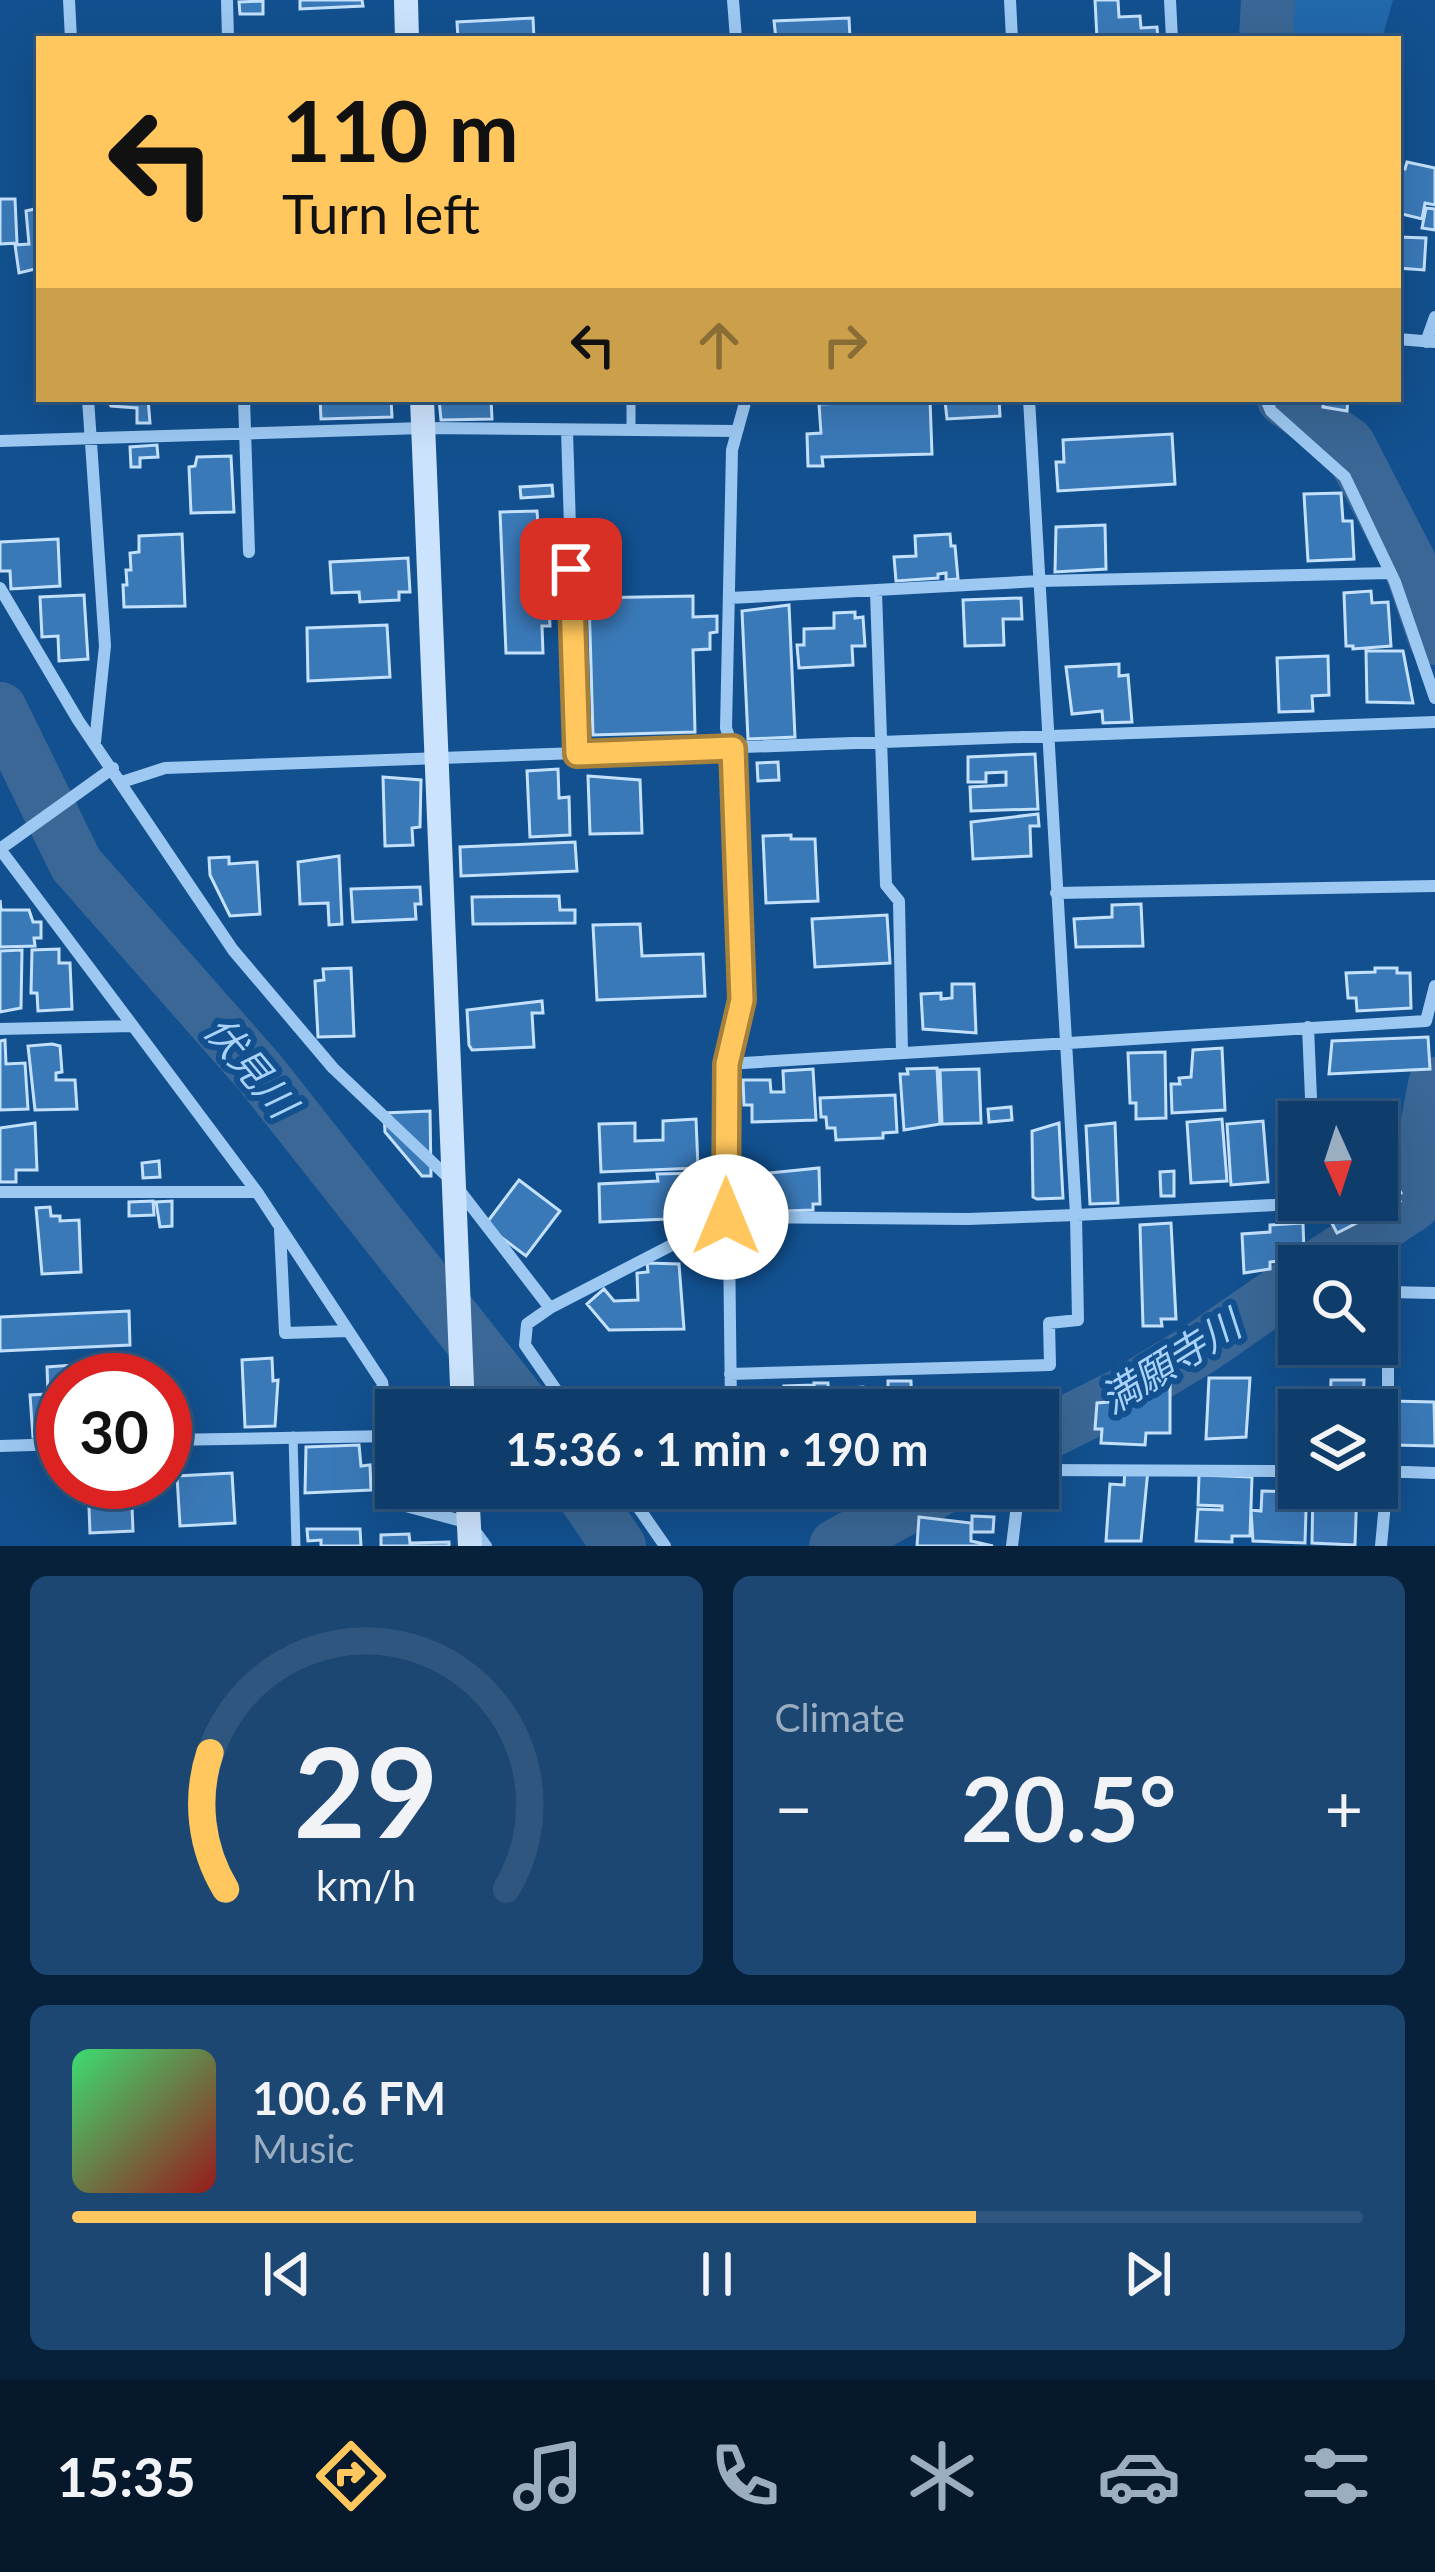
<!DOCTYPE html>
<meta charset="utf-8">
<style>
body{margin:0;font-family:Lato,"Noto Sans JP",sans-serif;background:#1c4773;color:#f1f3f6;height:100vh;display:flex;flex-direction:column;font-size:45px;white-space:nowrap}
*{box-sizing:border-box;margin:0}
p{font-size:39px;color:#9badc1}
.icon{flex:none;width:66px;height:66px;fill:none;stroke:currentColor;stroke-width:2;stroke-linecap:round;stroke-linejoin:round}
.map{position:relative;height:1546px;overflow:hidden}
.side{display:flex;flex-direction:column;gap:30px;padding:30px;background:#08213b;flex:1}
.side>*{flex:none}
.banner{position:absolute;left:36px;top:36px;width:1365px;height:366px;border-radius:0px;box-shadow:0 12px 48px #0002,0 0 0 3px #2e567e;background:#ffc75d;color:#111;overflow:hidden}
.needle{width:78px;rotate:177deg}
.controls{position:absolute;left:1278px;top:1101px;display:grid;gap:24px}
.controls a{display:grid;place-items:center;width:120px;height:120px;border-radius:0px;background:#0e3c6b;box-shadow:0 12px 48px #0002,0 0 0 3px #2e567e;font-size:60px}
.speed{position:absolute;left:36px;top:1353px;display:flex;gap:24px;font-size:60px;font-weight:700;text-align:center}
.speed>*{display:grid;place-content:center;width:156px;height:156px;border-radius:50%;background:#0e3c6b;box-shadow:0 12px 48px #0002,0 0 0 3px #2e567e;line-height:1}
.speed .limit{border:18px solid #d22;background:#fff;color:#111}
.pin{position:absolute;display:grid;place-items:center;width:102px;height:102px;color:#fff;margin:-51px;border-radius:24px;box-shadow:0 6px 18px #0006}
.me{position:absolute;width:132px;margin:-66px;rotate:0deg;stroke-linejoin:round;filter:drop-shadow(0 0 9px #0008)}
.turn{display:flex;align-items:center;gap:42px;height:252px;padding:0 48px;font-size:54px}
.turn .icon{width:156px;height:156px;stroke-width:2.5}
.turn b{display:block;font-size:84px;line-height:102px}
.lanes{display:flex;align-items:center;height:114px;padding:0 48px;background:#0003;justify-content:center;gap:60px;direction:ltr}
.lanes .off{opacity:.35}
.big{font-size:90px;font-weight:700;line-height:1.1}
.side .card{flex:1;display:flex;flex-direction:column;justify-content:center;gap:18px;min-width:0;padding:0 42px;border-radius:18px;background:#1c4773}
.side .dial{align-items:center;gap:0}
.dial svg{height:312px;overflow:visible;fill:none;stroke:#2e567e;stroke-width:7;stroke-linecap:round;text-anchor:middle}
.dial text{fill:#f1f3f6;stroke:none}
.song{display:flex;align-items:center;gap:36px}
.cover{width:144px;height:144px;border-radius:18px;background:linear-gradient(135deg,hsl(140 70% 55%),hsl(0 70% 35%))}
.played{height:12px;border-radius:6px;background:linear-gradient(90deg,#ffc75d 70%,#2e567e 70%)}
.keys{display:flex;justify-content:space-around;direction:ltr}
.heat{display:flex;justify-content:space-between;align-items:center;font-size:66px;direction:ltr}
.side .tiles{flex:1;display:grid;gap:30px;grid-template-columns:1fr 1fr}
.card:last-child{grid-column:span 2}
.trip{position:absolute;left:375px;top:1389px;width:684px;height:120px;border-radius:0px;background:#0e3c6b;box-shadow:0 12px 48px #0002,0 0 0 3px #2e567e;font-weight:700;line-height:120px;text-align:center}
.menu{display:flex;height:192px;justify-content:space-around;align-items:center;background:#06182b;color:#9badc1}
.menu .icon{width:84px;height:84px}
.menu .selected{color:#ffc75d}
.menu b{font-size:54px;color:#f1f3f6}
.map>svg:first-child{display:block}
</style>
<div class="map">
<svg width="1435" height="1546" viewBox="0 0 1435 1546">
<rect width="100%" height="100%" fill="#12508f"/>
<path fill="#2168ac" d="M1282,0h111l-11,39h-94z"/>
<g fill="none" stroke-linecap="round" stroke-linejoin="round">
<path stroke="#3a6796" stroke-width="54" d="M1266,39l2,-39
M1284,399l64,45 61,118 26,76
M0,709l76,155 184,209 266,337
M1319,1266l94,-62 22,-120
M1038,1437l84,-42 80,-48 97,-67
M579,1488l40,58
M836,1546l106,-58"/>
</g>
<path fill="#3a79b8" stroke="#c3e1fd" stroke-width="3" d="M300,0h62l1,6 -63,3z
M1095,0h23l1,17 21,-1 1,12 16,-1 1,12h-61z
M263,1v13h-23l-1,-12z
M533,18l1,21h-76l-1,-17z
M849,18l1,21h-74l-2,-18z
M1407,162l28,6v37l-10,-2 -3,16 -24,-6v-46l7,2z
M0,199h15l2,44 -17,1z
M39,208v60l-20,5 -4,-28 14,-1 -3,-33z
M1426,208l9,1v21l-13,-2z
M1398,237l28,1 -2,32 -26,-2z
M107,399h41l2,24h-13v-15l-26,-2z
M320,399h71l1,18 -71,2z
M439,399h52l1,20 -51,1z
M941,399h58l1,17 -53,3 -2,-18z
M1324,399h24l-1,12 -24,-4z
M930,400l2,54 -110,3 1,9h-15l-1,-32 14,-1 -2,-29z
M1172,434l3,50 -117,7 -2,-29h8l-1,-22z
M157,445l1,12 -18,1v9h-9l-1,-20z
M231,456l3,56 -43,1 -2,-46 6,-1 2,-9z
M552,485l1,11 -32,2 -1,-11z
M1341,493l2,28h9l2,38 -46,2 -4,-67z
M537,511l2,26 7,-1 1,18h-8l2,52h8l1,20h-8l1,27h-37l-6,-141z
M1105,525l1,44 -51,3 1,-45z
M182,534l3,72 -61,1 -1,-22h4l-1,-15h5l-1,-17 9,-1v-16z
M950,534l1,12h4l3,33 -12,1v-7l-8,1v4l-42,3 -2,-24 22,-1 -1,-20z
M58,539l2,47 -49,3 -1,-18h-10v-29z
M408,558l2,34h-11v8l-39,2 -1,-10 -27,1 -2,-31z
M1371,591l1,12 16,-1 3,44 -38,3v-3h-7l-2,-53z
M84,595l4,64 -29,2 -1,-25 -16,1 -2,-40z
M693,596v21l24,-1v16l-7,1v16l-17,1 2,82 -102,3 -4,-137z
M1021,598l1,21h-19l1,26 -39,1 -2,-46z
M789,605l6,132 -47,2 -6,-128z
M855,612v6l8,-1 2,29h-13l1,19 -54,3 -2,-23h7v-16l30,-1v-15z
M387,625l3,52 -82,4 -1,-53z
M1366,651h37l10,52 -46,-1z
M1328,656l1,39 -17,1 1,15 -34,1 -2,-54z
M1119,664v12l9,-1 4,47 -29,1 -1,-12 -30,3 -6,-47z
M1035,754l3,55 -67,2 -1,-24 36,-2v-13l-20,1v9h-18v-25z
M778,762l1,18 -21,1 -1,-18z
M558,769l1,29 10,-1 1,38 -40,2 -3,-66z
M588,776l52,4 2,53 -52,1z
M383,777l38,3 -1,47 -8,1 1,17 -28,1z
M1038,814l1,12h-9l1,30 -58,3 -2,-37z
M791,835v4h24l3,62 -52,2 -3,-67z
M575,842l2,29 -116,5 -1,-29z
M339,856l3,68 -13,1 -1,-22 -28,1 -2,-42z
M229,857v7l28,-2 3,52 -30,2 -20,-41 -1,-17z
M420,887l1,17h-6l1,15 -63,3 -2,-33z
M559,896l1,14h15v13l-102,1 -1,-27z
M0,900l1,10h28l4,12h8v16h-7l1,8 -35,1z
M1141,904l2,42 -67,1 -2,-28 38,-2v-12z
M887,915l3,48 -75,4 -3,-48z
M640,924l2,32 61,-2 2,42 -108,4 -4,-75z
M59,949v14h11l2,46 -34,2 -1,-18h-6l1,-43z
M22,950l-1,58 -21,4v-61z
M351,968l3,68 -36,1 -3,-56 9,-1 -1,-11z
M1375,968h22v5h13l1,35 -54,3 -1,-13h-8l-2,-25 29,-1z
M952,984h22l2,49 -53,-4 -2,-35 20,-1v6l11,-1z
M542,1001l1,12h-11l2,34 -62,3 -3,-5 -2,-35z
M1428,1037l2,32 -101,5 3,-33z
M5,1040l1,24 19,-1 3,46 -28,1v-69z
M52,1044l8,2 2,26 -6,1v7h19l2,29 -42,1 -7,-64z
M1222,1048l3,62 -53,3 -1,-29h9l-1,-6 12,-1 2,-27z
M1165,1052l1,66 -30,1v-16h-6l-2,-50z
M937,1068l3,56 -36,6 -4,-56h8l-1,-5z
M813,1069l3,51 -64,2v-17h-8l-1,-25h27l1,12h13l-1,-21z
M979,1069l2,54 -39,1 -2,-54z
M895,1095l2,37 -14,1v5l-47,2 -1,-12h-8l-1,-11h-5l-1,-19z
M1011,1107l1,13 -23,2 -1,-13z
M430,1111l1,65h-9l-37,-44 -1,-19z
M696,1119l2,49 -97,4 -2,-48 36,-1v18l28,-1v-19z
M1222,1119l5,62 -36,2 -4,-61z
M1263,1121l5,61 -37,3 -4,-61z
M35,1123l2,47h-21v12h-16v-54z
M1059,1123l4,75 -26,1 -4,-2 -1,-66z
M1115,1123l3,80 -28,1 -4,-78z
M159,1161l1,16 -17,1 -1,-15z
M819,1168l1,36h-7v6l-61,2 -2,-37z
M1174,1171v25h-13l-1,-24z
M700,1173l1,24 -11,1v6h-22v15l-68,3 -1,-38 59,-3 -1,-7z
M1391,1174l10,19 -4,2 3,6 -63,32 -10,-19 11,-5 -4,-9h43v-18z
M519,1180l41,31 -34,45 -41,-31z
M153,1201l1,14 -25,1v-14z
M172,1201v25l-12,1 -4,-25z
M50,1207l1,9h9v5l19,-1 2,52 -39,2 -6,-66z
M1171,1223l5,96h-15l1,7h-19l-3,-101z
M1303,1223l1,29 -14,1 1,7 -21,2v7l-26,4 -2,-39 28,-2v-7z
M1388,1246l1,6h5l1,19 -12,1v12h-6v-18h-23l4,-15z
M647,1263l32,1 5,65 -75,1 -22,-26 17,-15 10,12 24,-1 -1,-27 11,-1z
M647,1263l32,1 5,65 -75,1 -22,-26 17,-15 10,12 24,-1 -1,-27 11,-1z
M129,1311l1,34 -130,6v-34z
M272,1358l1,23 5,-1 -3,46 -30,1 -3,-67z
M73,1365l1,15h-11v55l-30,2 -3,-42 18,-1 -1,-27z
M122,1365l1,15h-46v-3l23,-2v-9z
M1142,1375l28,2v56h-24l-1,12 -44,-2 1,-14h-7l2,-26 23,-2v-12h16v-11l6,1z
M1209,1378h41l-4,59 -40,2z
M1331,1380h33l-1,20h5v10h-38z
M888,1381h23l1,29h-43l7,-2 -1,-17 13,-1z
M814,1383h14l1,21h-14z
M813,1385l1,25h-60v-5l31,-1 -1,-18z
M863,1387l2,23h-43v-4l14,-1 -1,-16z
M1391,1401l43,1 1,44 -41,-1 1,-14 -5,-1z
M359,1445l2,21 9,-1 1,25 -66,3 1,-46z
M1125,1469l23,1 -7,71h-35l4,-57 14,1z
M232,1473l3,50 -55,3 -3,-50z
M1199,1475l53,2 -2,59h-18v6l-36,-1 2,-32 24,1v-4l-24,-1z
M88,1482h43l2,49 -43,2z
M1313,1488h44l-2,57 -43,-2z
M1262,1491l38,1 -1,18 7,1 -1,32 -52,-2 -2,-31 10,1z
M972,1516l22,1 -1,15h-21z
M919,1517l52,6v18l22,5h-76z
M307,1529h53l1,17h-40v-6l-13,1z
M409,1534l1,9 39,-1v4h-68v-11z"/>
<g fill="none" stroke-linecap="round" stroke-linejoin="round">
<path stroke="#9cc8f2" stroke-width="9" d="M631,399v31
M293,1436l3,110"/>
<path stroke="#9cc8f2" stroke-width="12" d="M69,0l2,39
M227,0l1,39
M733,0l3,39
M1010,0l2,39
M1170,0l2,39
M1398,339l37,3
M1426,342l9,-25
M88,399l17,247 -10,96
M244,399l5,153
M1266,399l5,12 74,66 50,105 40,116
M567,430l10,324
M0,441l423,-13 314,3
M0,588l78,132 155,230 100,118 119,113 98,127 176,-91 242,2 108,-4 -47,-816
M876,592l10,293 13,16 3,152
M730,598l310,-17 350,-8
M122,782l43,-14 1270,-46
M0,849l133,177
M0,849l113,-81
M1056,893l379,-7
M1308,1027l4,95
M0,1029l133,-3 124,166 125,190 14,87
M727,1064l699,-43 9,-35
M0,1192h257
M280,1230l5,103 63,-2
M550,1308l-23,16 -2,21 45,65
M730,1374l320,-9 -1,-42 29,-3 -2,-105 238,-12v-3
M731,1410l-4,-346 16,-64 -10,-252 -7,-20 6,-278 14,-51
M165,1440l226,-4
M0,1446l63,-2
M1038,1470l261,1
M1377,1471l58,2
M399,1488l3,17 67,18 17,23
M625,1488l40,58
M732,1488l1,11
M1012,1546l7,-58
M1381,1546l7,-75v-179l47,1"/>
<path stroke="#cbe3fc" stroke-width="24" d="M406,0l1,39
M422,399l41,1011
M467,1488l3,58"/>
</g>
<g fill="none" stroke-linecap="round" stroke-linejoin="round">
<g stroke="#a6813c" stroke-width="30">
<path id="route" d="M571,569l6,185 156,-6 9,252 -15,64 -1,153"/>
</g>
<use href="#route" stroke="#ffc75d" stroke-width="21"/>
</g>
<g text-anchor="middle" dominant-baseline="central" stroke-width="12" stroke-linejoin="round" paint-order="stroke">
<g font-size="39" font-style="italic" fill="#a8d2f9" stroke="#12508f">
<text transform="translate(251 1066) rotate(50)">伏見川</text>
<text transform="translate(1170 1361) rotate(-32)">満願寺川</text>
</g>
</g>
</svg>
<div class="controls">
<a><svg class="needle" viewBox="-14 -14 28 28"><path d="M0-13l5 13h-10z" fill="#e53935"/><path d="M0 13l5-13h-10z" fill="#9badc1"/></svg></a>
<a><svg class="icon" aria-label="search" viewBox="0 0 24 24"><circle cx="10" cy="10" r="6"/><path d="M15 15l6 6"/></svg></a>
<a><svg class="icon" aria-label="layers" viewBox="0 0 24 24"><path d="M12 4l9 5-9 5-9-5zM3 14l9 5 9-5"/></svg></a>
</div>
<div class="speed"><div class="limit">30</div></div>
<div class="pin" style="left:571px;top:569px;background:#d93025"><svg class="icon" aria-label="arrive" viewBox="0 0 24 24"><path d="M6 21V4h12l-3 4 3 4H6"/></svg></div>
<svg class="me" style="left:726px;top:1217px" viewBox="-20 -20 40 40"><circle r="19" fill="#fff"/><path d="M0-13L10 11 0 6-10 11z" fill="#ffc75d"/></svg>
<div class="trip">15:36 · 1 min · 190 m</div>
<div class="banner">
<div class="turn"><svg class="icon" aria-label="left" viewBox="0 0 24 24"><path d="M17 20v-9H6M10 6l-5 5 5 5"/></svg><div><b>110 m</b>Turn left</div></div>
<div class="lanes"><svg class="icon" aria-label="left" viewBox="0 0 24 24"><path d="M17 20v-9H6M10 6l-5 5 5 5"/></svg><svg class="icon off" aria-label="ahead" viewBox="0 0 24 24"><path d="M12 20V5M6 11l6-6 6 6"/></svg><svg class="icon off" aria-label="right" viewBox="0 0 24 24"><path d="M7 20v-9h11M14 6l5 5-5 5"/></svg></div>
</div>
</div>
<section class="side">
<div class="tiles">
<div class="card dial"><svg viewBox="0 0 100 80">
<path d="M14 69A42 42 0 1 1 86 69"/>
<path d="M14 69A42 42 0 0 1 10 34" stroke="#ffc75d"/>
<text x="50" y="56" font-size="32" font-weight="700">29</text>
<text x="50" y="72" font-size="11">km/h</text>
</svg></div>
<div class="card"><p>Climate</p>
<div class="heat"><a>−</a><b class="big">20.5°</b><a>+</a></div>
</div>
<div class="card">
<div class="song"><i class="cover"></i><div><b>100.6 FM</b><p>Music</p></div></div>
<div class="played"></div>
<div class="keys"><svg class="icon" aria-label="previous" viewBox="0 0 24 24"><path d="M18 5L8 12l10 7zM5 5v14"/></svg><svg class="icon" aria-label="pause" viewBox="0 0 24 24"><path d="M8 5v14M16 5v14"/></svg><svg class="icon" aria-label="next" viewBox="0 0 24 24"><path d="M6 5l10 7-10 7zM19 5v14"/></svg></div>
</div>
</div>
</section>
<nav class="menu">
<b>15:35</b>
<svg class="icon selected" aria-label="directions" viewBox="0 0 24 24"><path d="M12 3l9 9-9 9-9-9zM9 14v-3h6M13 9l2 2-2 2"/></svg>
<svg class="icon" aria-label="music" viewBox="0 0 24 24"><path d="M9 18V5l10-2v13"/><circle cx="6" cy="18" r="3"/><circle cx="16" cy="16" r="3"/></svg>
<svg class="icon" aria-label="phone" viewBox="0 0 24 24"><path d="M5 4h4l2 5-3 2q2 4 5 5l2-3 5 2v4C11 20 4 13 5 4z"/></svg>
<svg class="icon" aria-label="climate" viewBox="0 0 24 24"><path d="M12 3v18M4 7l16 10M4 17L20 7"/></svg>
<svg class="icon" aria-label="car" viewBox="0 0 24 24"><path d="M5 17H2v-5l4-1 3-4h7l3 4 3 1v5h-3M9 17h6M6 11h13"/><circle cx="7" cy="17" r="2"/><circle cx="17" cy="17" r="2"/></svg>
<svg class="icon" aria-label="filters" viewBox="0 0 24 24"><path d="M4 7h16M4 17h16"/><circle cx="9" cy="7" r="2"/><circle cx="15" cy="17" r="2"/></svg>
</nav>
